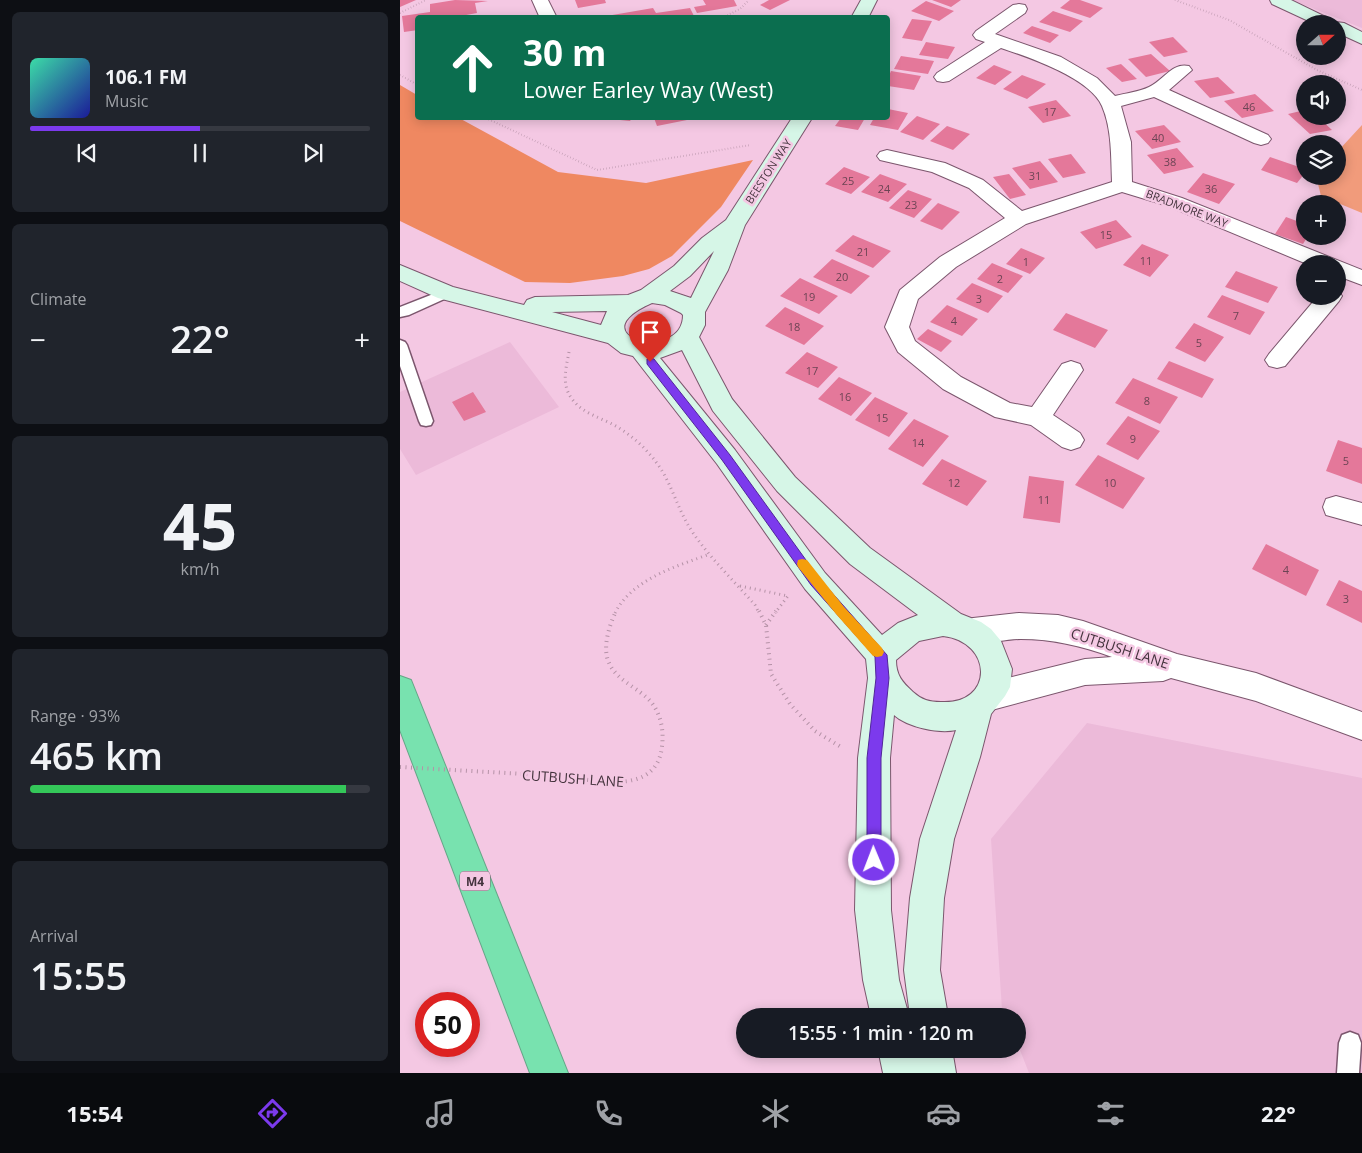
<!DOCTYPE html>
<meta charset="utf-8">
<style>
body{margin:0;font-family:"Open Sans",sans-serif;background:#20242c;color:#f1f3f6;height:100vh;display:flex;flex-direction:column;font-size:19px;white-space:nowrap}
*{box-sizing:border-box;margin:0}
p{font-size:16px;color:#9ea1a6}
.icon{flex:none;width:28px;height:28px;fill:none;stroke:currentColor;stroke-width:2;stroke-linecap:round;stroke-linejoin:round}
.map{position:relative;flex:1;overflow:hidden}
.sheet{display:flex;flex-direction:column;gap:12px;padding:12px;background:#0d0f14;width:400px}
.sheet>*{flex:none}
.top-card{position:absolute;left:15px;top:15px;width:475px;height:105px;border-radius:5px;box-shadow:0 2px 12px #0003;background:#0b6e4f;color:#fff;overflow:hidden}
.needle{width:32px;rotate:69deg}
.fabs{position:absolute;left:896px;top:15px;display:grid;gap:10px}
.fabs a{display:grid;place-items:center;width:50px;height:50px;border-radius:50%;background:#171b24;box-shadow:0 2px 12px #0003;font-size:25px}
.speed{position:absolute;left:15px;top:992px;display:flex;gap:10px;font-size:25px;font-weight:700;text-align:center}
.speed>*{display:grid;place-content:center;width:65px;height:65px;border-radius:50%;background:#171b24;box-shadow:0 2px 12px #0003;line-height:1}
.speed .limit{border:8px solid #d22;background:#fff;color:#111}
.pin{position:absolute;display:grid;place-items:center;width:42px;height:42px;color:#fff;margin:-51px -21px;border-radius:50% 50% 50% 0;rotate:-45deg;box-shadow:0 0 5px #0007}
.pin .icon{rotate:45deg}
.me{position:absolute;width:55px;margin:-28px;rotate:359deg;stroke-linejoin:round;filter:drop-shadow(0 0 4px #0008)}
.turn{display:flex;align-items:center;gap:18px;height:105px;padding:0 25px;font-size:22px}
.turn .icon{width:65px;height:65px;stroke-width:2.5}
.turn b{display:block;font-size:35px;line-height:42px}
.big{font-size:38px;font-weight:600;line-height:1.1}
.sheet .card{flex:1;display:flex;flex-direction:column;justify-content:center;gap:8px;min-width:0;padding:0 18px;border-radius:8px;background:#20242c}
.sheet .dial{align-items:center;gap:0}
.dial b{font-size:65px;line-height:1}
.song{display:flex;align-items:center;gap:15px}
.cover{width:60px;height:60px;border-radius:8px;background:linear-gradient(135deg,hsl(160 70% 55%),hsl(240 70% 35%))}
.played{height:5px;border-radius:2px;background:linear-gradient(90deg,#7c3aed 50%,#363941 50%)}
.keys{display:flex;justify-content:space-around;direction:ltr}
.heat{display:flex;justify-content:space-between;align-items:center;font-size:28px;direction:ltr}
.charge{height:8px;border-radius:4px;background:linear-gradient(90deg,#34c759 93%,#363941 0)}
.trip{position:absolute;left:336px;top:1008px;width:290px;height:50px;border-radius:25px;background:#171b24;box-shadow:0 2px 12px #0003;font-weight:600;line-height:50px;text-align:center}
.dock{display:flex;height:80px;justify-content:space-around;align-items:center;background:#090b0e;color:#9ea1a6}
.dock .icon{width:35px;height:35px}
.dock .active{color:#7c3aed}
.dock b{font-size:22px;color:#f1f3f6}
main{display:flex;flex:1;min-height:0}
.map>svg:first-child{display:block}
</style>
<main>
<section class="sheet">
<div class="card">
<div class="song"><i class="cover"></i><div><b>106.1 FM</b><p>Music</p></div></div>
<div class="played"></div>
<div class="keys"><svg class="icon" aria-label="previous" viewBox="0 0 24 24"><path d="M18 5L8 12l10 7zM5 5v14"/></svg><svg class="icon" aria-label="pause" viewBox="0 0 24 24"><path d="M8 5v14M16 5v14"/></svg><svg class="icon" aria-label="next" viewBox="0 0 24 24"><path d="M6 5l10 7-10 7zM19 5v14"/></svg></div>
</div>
<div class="card"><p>Climate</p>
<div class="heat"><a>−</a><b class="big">22°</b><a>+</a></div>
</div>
<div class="card dial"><b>45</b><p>km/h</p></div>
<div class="card"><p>Range · 93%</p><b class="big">465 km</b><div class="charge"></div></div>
<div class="card"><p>Arrival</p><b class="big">15:55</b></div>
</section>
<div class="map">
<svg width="962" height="1073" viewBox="0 0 962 1073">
<rect width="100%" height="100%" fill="#f4c8e3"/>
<path fill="#ecbad9" d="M892,0h70v28z
M110,342l49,65 -143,68 -16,-26v-57z
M687,723l275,55v295h-333l-11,-28v-29h-13l-3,-6 -11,-171z"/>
<path fill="#f19b7b" d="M962,125v88l-41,-17 -5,-20h22v-25z"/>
<path fill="#ef8861" d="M0,85l17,10 1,23h41l99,54 88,11 107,-23 -32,47 -49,49 -23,13 -26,7 -53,7 -45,-1 -125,-61z"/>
<path fill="#e4789a" d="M0,0h16l-16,7z
M55,0l33,1 -13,2 2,10 -27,5h-32v12l-14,2 -2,-16 28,-4v-8z
M175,0h30l1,3 -28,5z
M303,0h31l3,6 -40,7 -3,-6 12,-2z
M369,0h21l-20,10 -10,-5z
M532,0h29l-10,7z
M670,0h10l23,8 -13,10 -30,-10z
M526,1l28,10 -15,10 -28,-10z
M253,8l3,5 34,-5 5,10h-100z
M653,11l30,10 -13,11 -31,-10z
M512,19l20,2 -10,20 -20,-3z
M632,26l27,9 -9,8 -27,-10z
M773,37l15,15 -24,5 -15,-15z
M526,42l29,5 -7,12 -29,-4z
M751,54l19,17 -24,6 -18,-18z
M501,56l33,5 -6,13 -34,-5z
M721,64l16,15 -15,3 -16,-14z
M594,65l18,7 -17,13 -19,-7z
M491,71l30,5 -7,14 -26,-4v-8z
M622,75l24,9 -19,15 -24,-10z
M818,77l17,16 -25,5 -16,-17z
M855,94l19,17 -32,7 -18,-17z
M656,100l15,16 -28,7 -15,-16z
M488,109l20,4 -10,17 -28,-5 4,-7h14z
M905,110v6h12l15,14 -22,4 -22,-20z
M517,116l23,8 -17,16 -23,-8z
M200,118h32l-2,3z
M254,118h43l-40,8z
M441,118h24l-7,12 -23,-4z
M764,125l17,17 -29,7 -17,-18z
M547,126l23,8 -17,16 -23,-9z
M777,148l17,19 -30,7 -17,-19z
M671,154l15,19 -23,5 -15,-19z
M870,157l35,12v4l-8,10 -36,-13z
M640,161l18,21 -28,7 -18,-21z
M444,167l26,10 -19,17 -26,-10z
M803,173l32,11 -16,20 -32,-12z
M480,174l27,10 -19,18 -27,-10z
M609,174l17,21 -16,4 -17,-22z
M508,190l24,9 -18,19 -25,-10z
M538,203l22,9 -18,18 -22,-9z
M886,217l19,7v12h3l-5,8 -28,-10z
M716,220l16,17 -36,12 -16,-17z
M453,235l38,16 -18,17 -38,-17z
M742,244l27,11 -19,22 -27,-12z
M621,248l24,10 -15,16 -24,-10z
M432,259l38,17 -19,18 -38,-17z
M592,263l31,13 -15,17 -31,-14z
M836,271l42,16 -10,16 -43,-16z
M400,278l38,18 -19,18 -39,-18z
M572,283l31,13 -15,17 -32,-14z
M822,295l43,17 -15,23 -43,-18z
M547,305l31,14 -16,17 -32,-14z
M385,307l39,19 -20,19 -39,-19z
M666,313l42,17 -13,18 -42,-18z
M794,323l30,14 -19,25 -30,-14z
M528,329l24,12 -11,11 -24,-13z
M407,352l31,15 -20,21 -33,-15z
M769,361l45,18 -12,19 -45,-19z
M439,377l33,16 -21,23 -33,-17z
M733,378l45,19 -18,27 -45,-21z
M73,392l13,20 -22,9 -12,-19z
M475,397l33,16 -19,24 -34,-17z
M728,416l32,15 -22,29 -32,-16z
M514,419l35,17 -26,31 -35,-18z
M938,440l24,8v36l-36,-13z
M698,455l47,23 -22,31 -48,-24z
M542,459l45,22 -20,25 -45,-22z
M629,476l35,5 -4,42 -37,-5z
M866,544l53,26 -13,26 -54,-27z
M939,580l23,11v32l-36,-18z"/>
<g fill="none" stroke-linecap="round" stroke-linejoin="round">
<g stroke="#7b566d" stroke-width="3">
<path id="lane" d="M46,289l5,1 2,3 -2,3 -42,19 -9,2v-10z
M0,340l5,2 2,3 26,76 -2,4 -5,1 -5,-1 -2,-4 -19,-55z
M950,1032l8,3 3,8 -2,30h-22l2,-30 3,-8z"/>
</g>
<g stroke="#7b566d" stroke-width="2">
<path id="street" d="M132,0h16l9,18h-17z
M619,4l6,1 2,4 -2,4 -30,21 66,23 36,21 18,18c11,-3 24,-4 34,-9 15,-7 23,-25 40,-21l3,4 -23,20 99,45 3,4 -3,4 -7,2 -7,-2 -100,-46 -33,9 10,36 1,40 50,16 180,72v15l-24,-9v-12h-31l-139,-58 -46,-14 -96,32 -70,43 -38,32 -9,28 6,14 46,36 49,26 22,4 30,-43 9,-3 9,3 3,6 -30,45 27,18 4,7 -4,7 -9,3 -9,-3 -31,-22 -36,-8 -52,-28 -45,-37 -13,-25 15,-37 40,-33 65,-39 -36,-30 -37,-16 -52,-12 -3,-4 3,-4 7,-2 58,13 38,17 39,31 90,-29c-1,-25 0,-53 -10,-76 -12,-28 -74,-49 -101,-58l-52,33 -6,1 -6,-1 -3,-4 3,-4 48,-31 -9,-3 -3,-4 3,-4 37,-26z
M938,290l4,6 -3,5 -54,65 -8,2 -8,-2 -4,-6 4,-6 49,-58h20z
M936,496l26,7v22l-36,-10 -3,-8 3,-8z
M619,613l39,2 25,6 94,33 79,19 106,39v28l-106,-39 -85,-23 -8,3 -78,4 -97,26 -11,-4 -4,-10 4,-10 11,-4 97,-24 27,-2c-30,-11 -59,-18 -91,-18 -20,0 -39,8 -58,1l-5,-9 5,-9 10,-4z"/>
</g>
<g stroke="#7b566d" stroke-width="2">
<path id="secondary" d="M461,0h16l-9,18h-17z
M870,0h21l45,22 8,1 18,9v12l-24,-11v-9h-23l-43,-20z
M392,118h20l-67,107 -17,45 -23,42v13l-6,12 33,62 63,78 75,71 91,66 20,8 10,7 10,12 11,28 -2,18 -5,9 -14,18 -11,43 -26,82 -10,59 -4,72 8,46h-38l-6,-46 6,-72 10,-59 36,-109c-17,4 -49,-3 -62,-15l-4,43 1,152 8,70 10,36h-38l-8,-36 -8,-70 3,-152 10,-80 -2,-19 -61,-70 -88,-125 -84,-108 -12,-3 -13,-10 -170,-45 -38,-17v-16l53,22 71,18 3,-5 8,-3 93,-2 13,-5 33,-24 28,-28 24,-18zM314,251l-23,47 -21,-7 20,-15zM252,303l13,2 16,8 2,2c0,49 -108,22 -31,-12zM207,311l-6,14 -49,-13zM282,350l31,61 64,80 73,73 68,51 -20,8 -16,12 -57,-62 -90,-123 -75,-92zM543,636c51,6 51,69 -2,66 -12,0 -19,-2 -28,-10 -11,-10 -17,-17 -17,-32l23,-19z
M478,1049h74l4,24h-73z"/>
</g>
<g stroke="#66a587" stroke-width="2">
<path id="highway" d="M0,676l11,4 4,10 153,383h-38l-130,-343z"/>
</g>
<path stroke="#b592a7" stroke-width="2" stroke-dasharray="0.5 2.5" stroke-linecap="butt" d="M775,0l54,20 88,50 45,20
M0,13l26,-13
M322,18l18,-9 9,-9
M0,75l18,10
M86,118l111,52 154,-25"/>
<path stroke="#b592a7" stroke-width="3" stroke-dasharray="1 4" stroke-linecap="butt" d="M169,352c-3,17 -8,32 3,47 10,14 27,18 42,26 16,9 31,22 42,37 14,18 20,42 31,61 14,26 48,59 68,82l4,8
M340,586l48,10 -13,17
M215,613c17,-34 62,-47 95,-59"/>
<path stroke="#b592a7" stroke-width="4" stroke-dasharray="1 4.5" stroke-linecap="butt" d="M359,611l7,14 5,49 19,30 25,27 26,16
M366,625l10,-14
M160,776c35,4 97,21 102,-30 2,-15 -1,-32 -11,-44 -12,-14 -34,-21 -42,-39 -7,-15 0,-37 7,-52"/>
<use href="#lane" fill="#fff" fill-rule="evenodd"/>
<use href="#street" fill="#fff" fill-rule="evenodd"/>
<use href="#secondary" fill="#d6f6e7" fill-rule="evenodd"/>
<use href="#highway" fill="#78e2af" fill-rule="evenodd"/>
<path stroke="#b592a7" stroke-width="4" stroke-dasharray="1 4.5" stroke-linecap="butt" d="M0,767l160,9"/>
</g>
<path fill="#7c3aed" stroke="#51269a" d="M250,358l4,1 76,96 89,123 68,77 2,23 -8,80v102l-2,5 -5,2 -5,-2 -2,-5v-102l9,-80 -1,-21 -64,-72 -89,-125 -75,-96v-5z"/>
<path fill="#f59e0b" d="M402,559l5,1 37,47 38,41 2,4 -2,4 -5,1 -4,-1 -37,-42 -38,-47 -1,-3 1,-4z"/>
<g text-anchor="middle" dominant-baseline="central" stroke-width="5" stroke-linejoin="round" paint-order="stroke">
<g font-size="11" fill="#6c4454">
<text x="849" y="106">46</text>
<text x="650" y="111">17</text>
<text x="758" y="137">40</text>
<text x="770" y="161">38</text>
<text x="635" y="175">31</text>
<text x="448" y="180">25</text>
<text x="484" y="188">24</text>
<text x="811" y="188">36</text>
<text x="511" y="204">23</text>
<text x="706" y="234">15</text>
<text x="463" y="251">21</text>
<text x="746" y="260">11</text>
<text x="626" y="261">1</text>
<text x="442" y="276">20</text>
<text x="600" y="278">2</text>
<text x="409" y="296">19</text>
<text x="579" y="298">3</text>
<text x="836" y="315">7</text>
<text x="554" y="320">4</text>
<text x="394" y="326">18</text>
<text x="799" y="342">5</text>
<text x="412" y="370">17</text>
<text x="445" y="396">16</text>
<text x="747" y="400">8</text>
<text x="482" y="417">15</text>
<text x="733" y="438">9</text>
<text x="518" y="442">14</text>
<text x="946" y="460">5</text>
<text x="554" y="482">12</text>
<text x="710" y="482">10</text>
<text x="644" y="499">11</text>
<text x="886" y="569">4</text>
<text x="946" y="598">3</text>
</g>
<g font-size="11" fill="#44333d" stroke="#f4c8e3">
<text transform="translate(368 171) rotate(-57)">BEESTON WAY</text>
<text transform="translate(787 208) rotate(21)">BRADMORE WAY</text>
</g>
<rect fill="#f4c8e3" stroke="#79606f" stroke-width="1" x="60" y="871.5" width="30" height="19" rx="4"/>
<g font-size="12" font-weight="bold" fill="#44333d">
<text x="75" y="881">M4</text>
</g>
<g font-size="14" fill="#44333d" stroke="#f4c8e3">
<text transform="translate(720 648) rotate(18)">CUTBUSH LANE</text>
<text transform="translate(173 778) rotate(4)">CUTBUSH LANE</text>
</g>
</g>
</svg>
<div class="fabs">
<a><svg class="needle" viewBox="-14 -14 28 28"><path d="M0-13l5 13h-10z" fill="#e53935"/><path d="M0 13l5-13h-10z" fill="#9ea1a6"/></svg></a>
<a><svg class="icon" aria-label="sound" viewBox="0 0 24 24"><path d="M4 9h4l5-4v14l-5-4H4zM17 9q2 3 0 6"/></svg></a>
<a><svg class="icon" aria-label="layers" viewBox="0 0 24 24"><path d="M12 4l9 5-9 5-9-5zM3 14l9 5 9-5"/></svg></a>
<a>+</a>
<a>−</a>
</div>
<div class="speed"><div class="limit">50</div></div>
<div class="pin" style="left:250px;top:362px;background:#d93025"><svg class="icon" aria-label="arrive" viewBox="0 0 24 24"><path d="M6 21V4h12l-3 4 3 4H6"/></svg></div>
<svg class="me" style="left:474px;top:860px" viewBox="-20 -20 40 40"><circle r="17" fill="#7c3aed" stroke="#fff" stroke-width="3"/><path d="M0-11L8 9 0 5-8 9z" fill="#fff"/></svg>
<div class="trip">15:55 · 1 min · 120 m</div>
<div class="top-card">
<div class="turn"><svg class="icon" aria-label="ahead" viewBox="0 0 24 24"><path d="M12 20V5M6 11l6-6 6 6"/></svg><div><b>30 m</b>Lower Earley Way (West)</div></div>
</div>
</div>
</main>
<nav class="dock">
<b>15:54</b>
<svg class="icon active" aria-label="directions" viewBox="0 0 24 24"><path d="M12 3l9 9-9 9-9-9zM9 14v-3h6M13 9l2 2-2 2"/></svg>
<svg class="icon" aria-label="music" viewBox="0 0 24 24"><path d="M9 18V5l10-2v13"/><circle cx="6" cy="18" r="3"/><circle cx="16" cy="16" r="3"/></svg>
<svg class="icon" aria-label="phone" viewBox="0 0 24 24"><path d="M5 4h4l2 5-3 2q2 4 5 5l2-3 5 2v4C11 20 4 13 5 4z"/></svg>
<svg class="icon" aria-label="climate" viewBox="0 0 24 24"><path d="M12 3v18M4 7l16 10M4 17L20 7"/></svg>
<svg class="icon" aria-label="car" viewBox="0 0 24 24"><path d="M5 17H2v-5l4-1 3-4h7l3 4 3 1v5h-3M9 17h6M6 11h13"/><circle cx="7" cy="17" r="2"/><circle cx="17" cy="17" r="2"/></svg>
<svg class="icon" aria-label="filters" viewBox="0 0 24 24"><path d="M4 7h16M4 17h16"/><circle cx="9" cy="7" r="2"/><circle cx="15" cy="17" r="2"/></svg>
<b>22°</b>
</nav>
